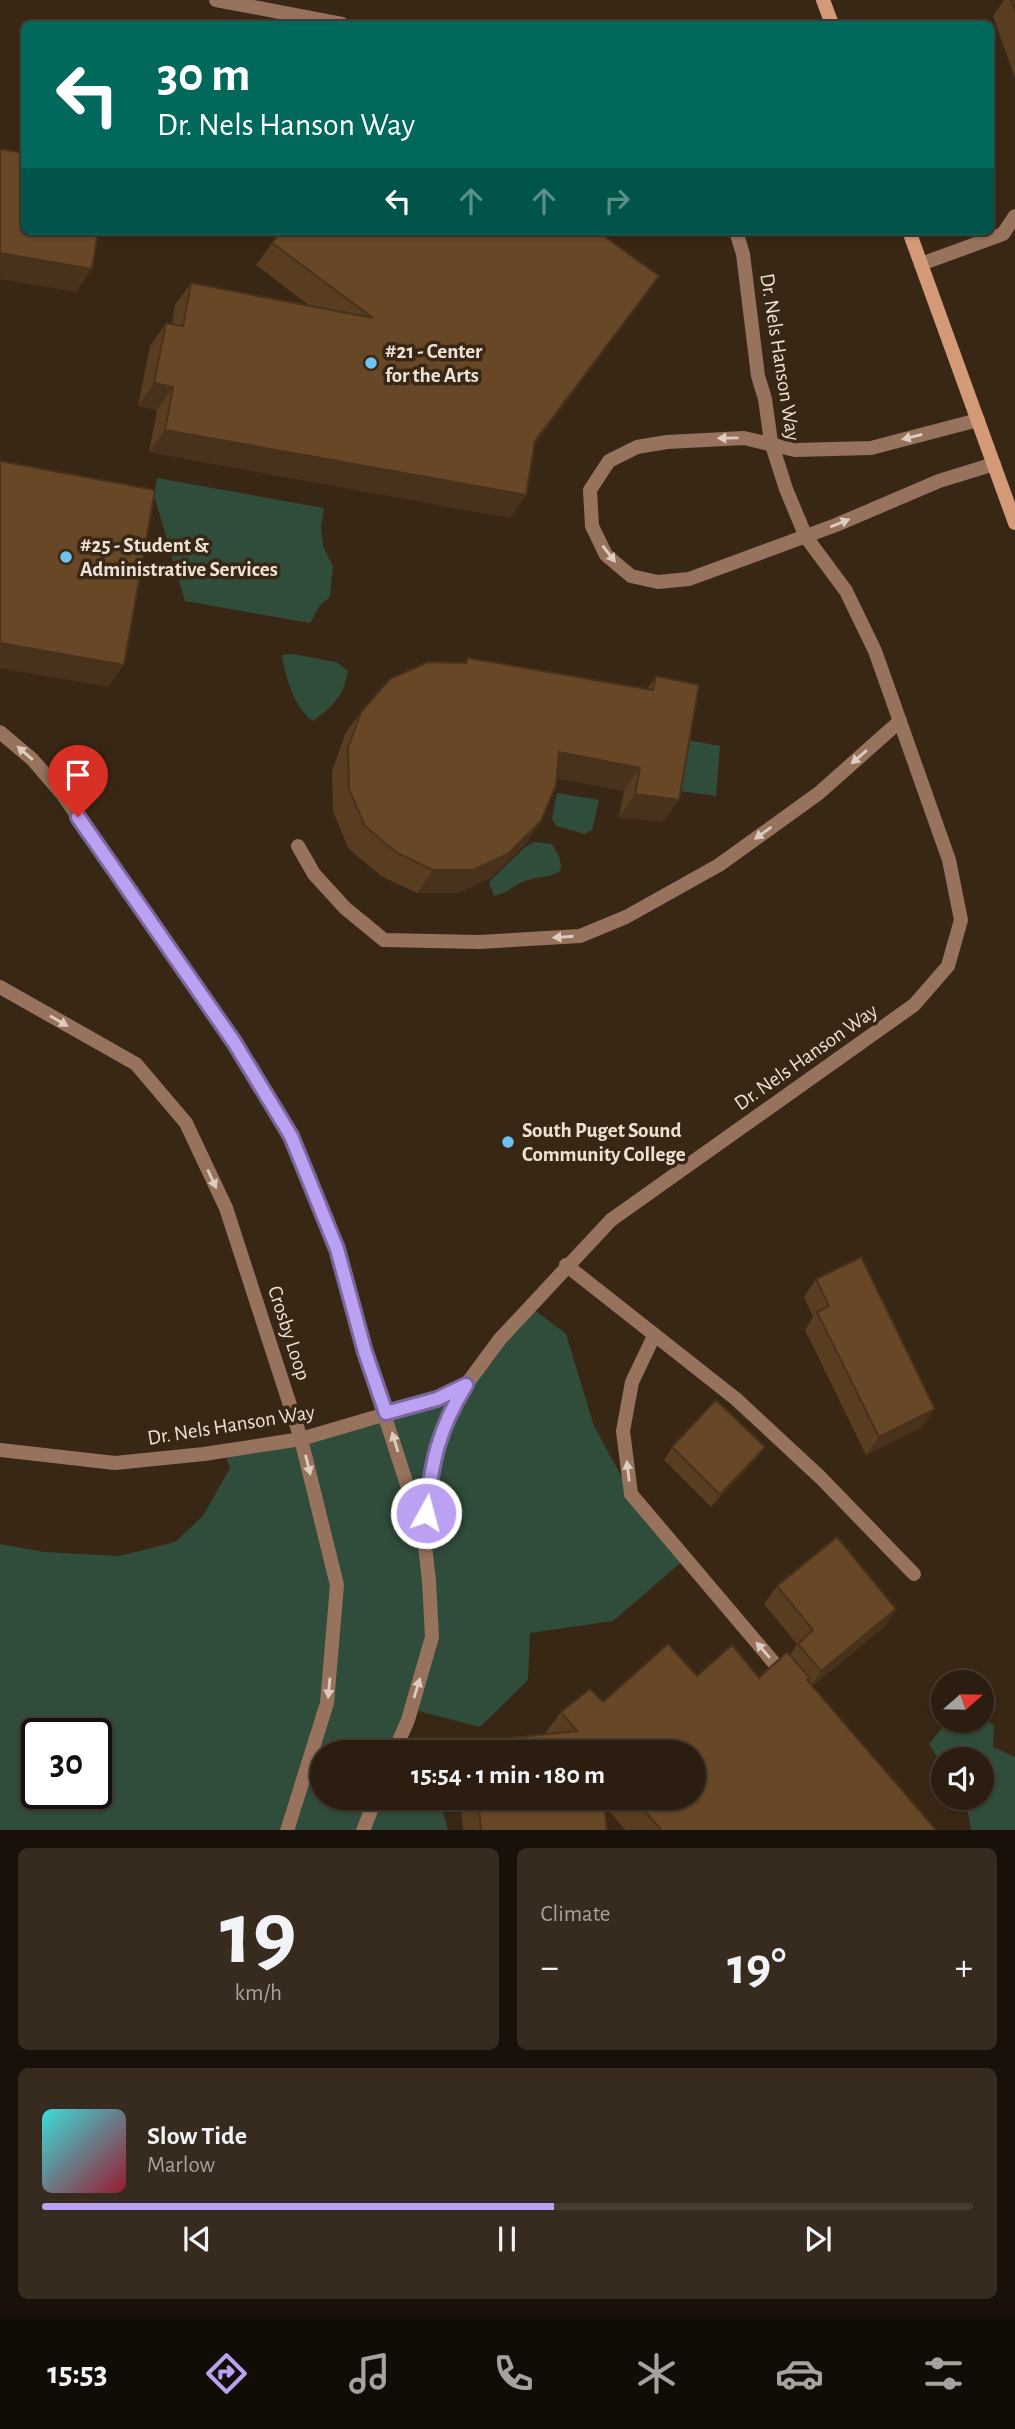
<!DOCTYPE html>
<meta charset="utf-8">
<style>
body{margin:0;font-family:"Alegreya Sans",sans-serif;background:#372a1e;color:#f1f3f6;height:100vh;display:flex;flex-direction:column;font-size:26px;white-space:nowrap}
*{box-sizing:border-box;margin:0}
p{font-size:23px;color:#a6a29f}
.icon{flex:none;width:38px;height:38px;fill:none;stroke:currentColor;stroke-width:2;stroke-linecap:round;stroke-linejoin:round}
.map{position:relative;height:1830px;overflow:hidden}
.sheet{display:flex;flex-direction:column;gap:18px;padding:18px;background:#181009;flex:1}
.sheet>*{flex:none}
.hud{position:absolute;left:21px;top:21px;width:973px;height:214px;border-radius:10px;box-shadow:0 2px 5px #0004,0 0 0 2px #473b30;background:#00695c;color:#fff;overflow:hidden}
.needle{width:46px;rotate:70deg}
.tools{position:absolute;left:931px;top:1670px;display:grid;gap:14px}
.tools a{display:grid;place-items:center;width:63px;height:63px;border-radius:50%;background:#2b1d10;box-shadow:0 2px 5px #0004,0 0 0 2px #473b30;font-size:35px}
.speed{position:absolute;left:21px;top:1718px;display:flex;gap:14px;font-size:35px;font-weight:700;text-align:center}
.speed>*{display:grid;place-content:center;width:91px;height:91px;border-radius:50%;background:#2b1d10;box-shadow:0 2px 5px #0004,0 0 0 2px #473b30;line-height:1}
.speed .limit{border:4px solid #111;border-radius:10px;background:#fff;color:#111}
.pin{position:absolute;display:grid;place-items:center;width:60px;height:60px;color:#fff;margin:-72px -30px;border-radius:50% 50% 50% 0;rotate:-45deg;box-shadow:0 0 7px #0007}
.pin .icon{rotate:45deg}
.me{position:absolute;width:77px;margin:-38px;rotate:7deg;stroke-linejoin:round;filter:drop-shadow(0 0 5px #0008)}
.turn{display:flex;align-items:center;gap:24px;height:147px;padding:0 21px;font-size:32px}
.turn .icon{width:91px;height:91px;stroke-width:2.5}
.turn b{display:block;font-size:49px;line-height:60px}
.lanes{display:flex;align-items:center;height:66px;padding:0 21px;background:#0003;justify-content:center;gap:35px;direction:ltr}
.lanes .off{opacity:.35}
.big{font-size:52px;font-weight:700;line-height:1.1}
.sheet .widget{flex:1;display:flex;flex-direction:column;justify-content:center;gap:10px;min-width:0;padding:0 24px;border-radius:10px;background:#372a1e}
.sheet .dial{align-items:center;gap:0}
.dial b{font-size:91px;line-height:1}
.song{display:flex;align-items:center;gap:21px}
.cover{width:84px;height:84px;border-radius:10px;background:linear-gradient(135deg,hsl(180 70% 55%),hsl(350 70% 35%))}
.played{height:7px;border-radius:4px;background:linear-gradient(90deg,#bca0f2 55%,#473b30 55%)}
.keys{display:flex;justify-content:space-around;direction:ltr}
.heat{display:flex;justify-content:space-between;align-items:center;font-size:38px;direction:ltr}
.sheet .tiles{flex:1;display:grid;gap:18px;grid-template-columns:1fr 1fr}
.widget:last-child{grid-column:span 2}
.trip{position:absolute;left:310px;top:1740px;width:396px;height:70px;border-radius:35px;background:#2b1d10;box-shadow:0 2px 5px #0004,0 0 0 2px #473b30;font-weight:700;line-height:70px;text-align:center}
.dock{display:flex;height:112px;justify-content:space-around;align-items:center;background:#110c06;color:#a6a29f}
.dock .icon{width:49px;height:49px}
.dock .selected{color:#bca0f2}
.dock b{font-size:32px;color:#f1f3f6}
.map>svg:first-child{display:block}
</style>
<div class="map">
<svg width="1015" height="1831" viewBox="0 0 1015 1831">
<rect width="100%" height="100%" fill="#392715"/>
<path fill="#304c3a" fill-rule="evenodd" d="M157,478l167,30 -3,19 2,19 10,20 -3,31 -10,8 -10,18 -125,-22 -31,-106z
M293,654l43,8 12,9c-4,24 -15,36 -35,50 -18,-12 -28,-45 -31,-66z
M688,740l32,6 -4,50 -36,-5z
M557,793l42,7 -7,30 -8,4 -28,-8 -4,-8z
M534,842l18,2c23,38 -2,28 -27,37 -11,4 -19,13 -31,15l-5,-14 36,-35z
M532,1308l34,26 28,92 37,68 54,65 -72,62 -83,12 -2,47 -48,47 -69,-18 -17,43h-72v45h117l9,33 -448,1v-287l45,8 75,4 55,-14 28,-26 27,-48 -6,-17 77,-12 165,-54zM37,1734h59v60h-59z
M982,1719l12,6 -1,22 22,10v73h-44l-4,-24 -5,-9h20v-38h-39v8l-14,-23 20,-24z"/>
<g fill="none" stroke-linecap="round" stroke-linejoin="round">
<path stroke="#97725d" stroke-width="14" d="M921,264l82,-30 12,-18
M978,420l-107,28 -76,2 -51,-12 -77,4 -30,5 -28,14 -19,29 2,36 14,29 25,21 27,6 31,-3 147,-54 103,-44 55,-17
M298,846l16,28 31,34 39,32 95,2 101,-6 46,-19 93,-52 100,-72 81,-72
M566,1265l170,134 85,79 93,96
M654,1336l-22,46 -9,49 8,63 155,183"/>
<path stroke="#97725d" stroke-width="14" d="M216,0l126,24
M0,732l32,27 31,36 171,247 57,94 46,113 27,103 60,185 5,44 3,56 -24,83 -14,32
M0,987l136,77 50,59 40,85 75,231 36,146 -10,118 -40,128
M0,1450l115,13 89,-9 97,-15 136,-40 29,-14 34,-46 111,-119 303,-215 34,-39 13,-46 -12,-60 -74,-209 -29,-60 -40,-54 -20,-48 -15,-47 -6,-43 -7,-23 -15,-122 -7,-23
M425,1529c6,-57 9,-94 41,-143
M363,1831l13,-34"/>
<path stroke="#d49977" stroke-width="14" d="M823,0l9,24
M909,231l106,292"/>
</g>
<path fill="#593d21" d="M1004,0h11v78l-22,-62z
M281,231l362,68 -108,144 -9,52 -16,23 -361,-66 8,-42 -19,-4 12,-60 16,-23 6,1 3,-19 16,-22 119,23 -54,-41z
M468,658l179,31 9,-13 7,146 -44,-5 5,-26 -67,-13 -16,43 -16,23 -33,33 -35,16h-40l-36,-17 -32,-27 -16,-37 -1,-41 13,-37 16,-22 104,-49z
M816,1279l106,148 -56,28 -61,-125 8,-13 -9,-20z
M672,1447l84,12 -45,48 -47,-47z
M777,1586l119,23 -12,18 -72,59 125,145h-311l-22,-26 3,26h-144l-3,-34h233v-45h-227l7,-10 72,-8 16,-22 42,-10 94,-26 62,2 31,-23 7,-11 -33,-40z"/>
<path fill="#48321b" d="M0,253l92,16 -16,23 -76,-13z
M659,276l-16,23 -123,165 15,-23z
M154,383l19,4 -16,23 -19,-4z
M165,430l361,65 -16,23 -361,-66z
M0,643l124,22 -16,22 -108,-19z
M559,752l81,16 -16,23 -81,-16z
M635,794l44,6 -16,22 -44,-5z
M541,821l-16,23 -33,33 -35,16h-40l16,-23z
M935,1409l-13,18 -56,28 13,-18z
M765,1447l-9,12 -45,48 9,-12z
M896,1609l-12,18 -75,62 12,-18z"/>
<path fill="#674726" stroke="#48321b" stroke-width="2" d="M1011,0h4v11z
M0,149l24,4v78h74l-6,38 -92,-16z
M281,231h316l62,45 -124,165 -9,54 -361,-65 8,-43 -19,-4 12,-60 17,3 8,-43 182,35 -101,-75z
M0,461l155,29 -31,175 -124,-22z
M468,658l185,32 3,-14 43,9 -20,115 -44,-6 5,-26 -81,-16 -3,33 -15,36 -33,33 -35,16h-40l-36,-17 -32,-27 -16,-37 -1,-41 13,-36 29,-33 38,-17 38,1z
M861,1257l74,152 -56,28 -62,-125 12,-6 -13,-27z
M716,1400l49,47 -45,48 -48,-48z
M837,1537l59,72 -75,62 -23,-27 15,-14 -36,-44z
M668,1644l29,32 35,-31 27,33 28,-26 23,26 -3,2 130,151h-275l-29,-34h60v-45h-219l-1,-10 104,-11 -16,-19 29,-23 13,13z
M478,1797h125l4,34h-126z"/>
<defs><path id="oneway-solid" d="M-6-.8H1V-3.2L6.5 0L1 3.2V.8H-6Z" transform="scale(1.75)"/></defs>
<g fill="#ddccbf">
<use href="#oneway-solid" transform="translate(912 437) rotate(166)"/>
<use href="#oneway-solid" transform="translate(728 438) rotate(179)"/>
<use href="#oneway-solid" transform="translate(840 523) rotate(-22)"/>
<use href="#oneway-solid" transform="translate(609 554) rotate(52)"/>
<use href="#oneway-solid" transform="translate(25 753) rotate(-139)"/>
<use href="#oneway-solid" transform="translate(859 757) rotate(139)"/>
<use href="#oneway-solid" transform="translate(763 833) rotate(144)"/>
<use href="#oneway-solid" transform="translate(563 937) rotate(176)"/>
<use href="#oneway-solid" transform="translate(59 1021) rotate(30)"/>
<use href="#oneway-solid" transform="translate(212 1179) rotate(65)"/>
<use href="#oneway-solid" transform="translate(395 1442) rotate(-107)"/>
<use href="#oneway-solid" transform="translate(308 1465) rotate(76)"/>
<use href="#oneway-solid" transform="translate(628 1471) rotate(-97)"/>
<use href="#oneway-solid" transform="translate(763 1650) rotate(-131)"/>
<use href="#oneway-solid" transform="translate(329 1688) rotate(95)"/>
<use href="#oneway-solid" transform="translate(417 1688) rotate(-73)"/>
</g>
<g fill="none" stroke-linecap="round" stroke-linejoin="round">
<g stroke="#7a689d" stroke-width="18">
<path id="route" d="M78,817l156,225 57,94 46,113 28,103 21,61 51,-14 29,-14c-28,45 -34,76 -40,128"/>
</g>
<use href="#route" stroke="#bca0f2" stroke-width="12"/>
</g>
<g fill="#70c1f4" stroke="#392715" stroke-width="2.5">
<circle cx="371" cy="363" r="7"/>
<circle cx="66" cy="557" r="7"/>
<circle cx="508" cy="1142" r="7"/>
</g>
<g text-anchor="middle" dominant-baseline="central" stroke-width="7" stroke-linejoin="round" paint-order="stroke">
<g font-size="21" font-weight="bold" fill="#eee2d7" stroke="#392715" text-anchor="start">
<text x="385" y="351">#21 - Center<tspan x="385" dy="24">for the Arts</tspan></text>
<text x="80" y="545">#25 - Student &amp;<tspan x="80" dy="24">Administrative Services</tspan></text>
<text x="522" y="1130">South Puget Sound<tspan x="522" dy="24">Community College</tspan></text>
</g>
<g font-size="21" fill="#eee2d7" stroke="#392715">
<text transform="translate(780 357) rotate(81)">Dr. Nels Hanson Way</text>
<text transform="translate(806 1057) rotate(-35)">Dr. Nels Hanson Way</text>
<text transform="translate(289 1333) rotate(72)">Crosby Loop</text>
<text transform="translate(231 1425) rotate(-9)">Dr. Nels Hanson Way</text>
</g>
</g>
</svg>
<div class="tools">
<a><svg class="needle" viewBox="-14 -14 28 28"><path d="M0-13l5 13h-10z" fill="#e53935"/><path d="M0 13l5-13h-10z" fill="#a6a29f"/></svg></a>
<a><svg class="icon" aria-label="sound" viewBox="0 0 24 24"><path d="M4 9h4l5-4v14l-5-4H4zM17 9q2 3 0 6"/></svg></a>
</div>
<div class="speed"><div class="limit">30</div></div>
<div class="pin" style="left:78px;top:817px;background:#d93025"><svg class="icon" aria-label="arrive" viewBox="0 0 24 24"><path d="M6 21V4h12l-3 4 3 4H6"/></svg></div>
<svg class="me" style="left:426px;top:1513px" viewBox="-20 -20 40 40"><circle r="17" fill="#bca0f2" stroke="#fff" stroke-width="3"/><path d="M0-11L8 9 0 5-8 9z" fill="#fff"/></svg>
<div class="trip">15:54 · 1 min · 180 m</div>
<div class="hud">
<div class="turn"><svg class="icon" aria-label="left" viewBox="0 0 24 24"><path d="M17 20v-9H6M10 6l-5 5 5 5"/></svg><div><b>30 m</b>Dr. Nels Hanson Way</div></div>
<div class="lanes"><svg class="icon" aria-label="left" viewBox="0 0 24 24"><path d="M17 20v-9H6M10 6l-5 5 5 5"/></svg><svg class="icon off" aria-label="ahead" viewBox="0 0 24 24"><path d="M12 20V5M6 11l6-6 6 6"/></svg><svg class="icon off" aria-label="ahead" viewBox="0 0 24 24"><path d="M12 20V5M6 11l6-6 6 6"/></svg><svg class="icon off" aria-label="right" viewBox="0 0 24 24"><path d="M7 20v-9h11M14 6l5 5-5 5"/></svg></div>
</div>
</div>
<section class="sheet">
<div class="tiles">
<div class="widget dial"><b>19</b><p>km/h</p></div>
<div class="widget"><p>Climate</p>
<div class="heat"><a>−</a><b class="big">19°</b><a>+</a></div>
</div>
<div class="widget">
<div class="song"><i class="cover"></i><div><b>Slow Tide</b><p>Marlow</p></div></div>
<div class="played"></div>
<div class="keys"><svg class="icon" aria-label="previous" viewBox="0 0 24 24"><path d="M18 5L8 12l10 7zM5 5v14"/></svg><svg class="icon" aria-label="pause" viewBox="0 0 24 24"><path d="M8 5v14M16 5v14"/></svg><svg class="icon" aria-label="next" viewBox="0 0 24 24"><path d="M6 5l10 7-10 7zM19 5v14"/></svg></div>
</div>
</div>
</section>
<nav class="dock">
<b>15:53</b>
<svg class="icon selected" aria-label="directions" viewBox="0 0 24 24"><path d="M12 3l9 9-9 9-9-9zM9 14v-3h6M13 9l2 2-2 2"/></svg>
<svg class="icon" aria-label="music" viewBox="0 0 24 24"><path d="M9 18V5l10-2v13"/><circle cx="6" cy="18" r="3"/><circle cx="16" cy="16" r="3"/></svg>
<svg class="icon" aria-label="phone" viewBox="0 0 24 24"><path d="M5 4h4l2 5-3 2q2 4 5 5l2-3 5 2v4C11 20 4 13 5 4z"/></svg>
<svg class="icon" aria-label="climate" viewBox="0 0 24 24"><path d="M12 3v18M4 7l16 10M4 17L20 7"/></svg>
<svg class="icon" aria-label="car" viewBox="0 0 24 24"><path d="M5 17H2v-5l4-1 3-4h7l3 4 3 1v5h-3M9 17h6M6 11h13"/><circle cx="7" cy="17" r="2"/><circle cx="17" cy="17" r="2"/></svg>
<svg class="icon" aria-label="filters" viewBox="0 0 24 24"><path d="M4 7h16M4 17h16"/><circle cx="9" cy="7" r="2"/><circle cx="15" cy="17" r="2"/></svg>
</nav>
